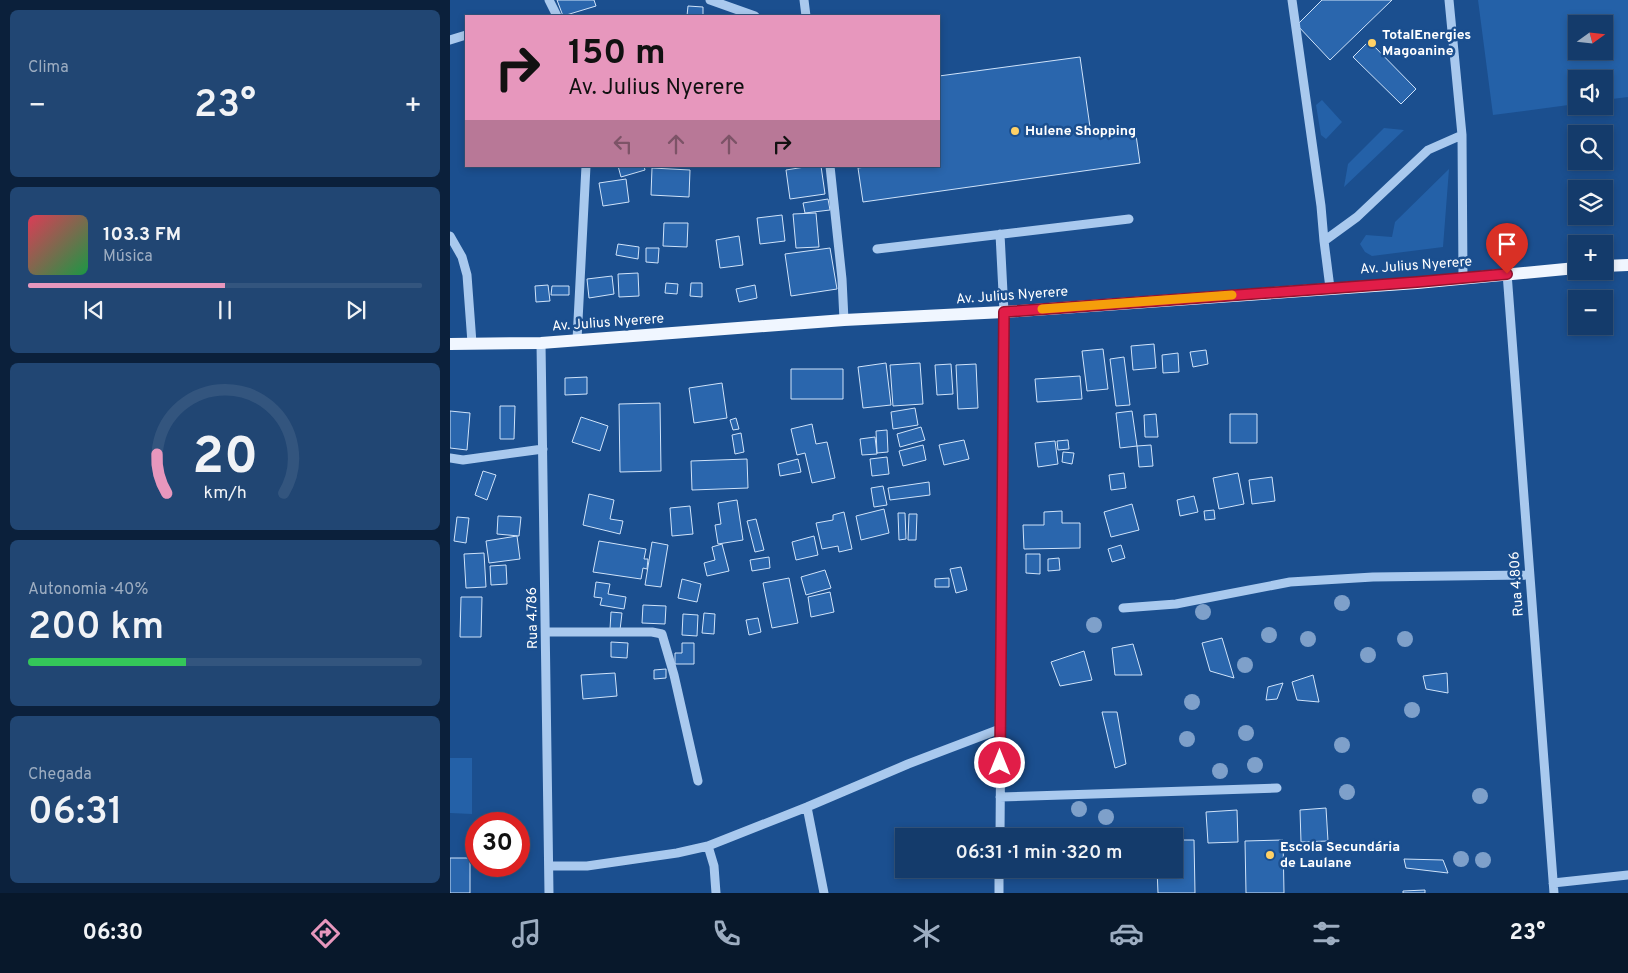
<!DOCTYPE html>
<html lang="pt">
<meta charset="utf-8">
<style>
body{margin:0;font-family:Overpass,sans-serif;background:#214673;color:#f1f3f6;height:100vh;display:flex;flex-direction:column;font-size:19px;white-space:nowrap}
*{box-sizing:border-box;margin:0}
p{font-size:16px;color:#9dadc1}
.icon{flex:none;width:28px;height:28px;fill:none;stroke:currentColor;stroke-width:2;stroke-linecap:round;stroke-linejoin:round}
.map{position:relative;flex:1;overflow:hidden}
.side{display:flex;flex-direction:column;gap:10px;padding:10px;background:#0b203b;width:450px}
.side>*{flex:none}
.hud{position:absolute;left:15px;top:15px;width:475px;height:152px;border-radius:0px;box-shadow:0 2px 8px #0003,0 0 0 1px #33557e;background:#e797bd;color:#111;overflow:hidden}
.needle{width:32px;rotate:75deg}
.tools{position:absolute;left:1118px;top:15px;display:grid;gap:10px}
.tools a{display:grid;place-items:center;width:45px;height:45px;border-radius:0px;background:#143b6b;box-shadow:0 2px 8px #0003,0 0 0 1px #33557e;font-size:25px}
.speed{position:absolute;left:15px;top:812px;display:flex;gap:10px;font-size:25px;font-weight:700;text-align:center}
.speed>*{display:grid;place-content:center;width:65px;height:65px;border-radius:50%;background:#143b6b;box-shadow:0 2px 8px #0003,0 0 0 1px #33557e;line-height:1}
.speed .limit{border:8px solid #d22;background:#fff;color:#111}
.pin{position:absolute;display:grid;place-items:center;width:42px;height:42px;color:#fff;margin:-51px -21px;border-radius:50% 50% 50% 0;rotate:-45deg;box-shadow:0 0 5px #0007}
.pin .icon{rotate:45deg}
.me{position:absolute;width:55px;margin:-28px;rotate:0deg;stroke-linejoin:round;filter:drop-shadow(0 0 4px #0008)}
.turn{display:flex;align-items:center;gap:18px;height:105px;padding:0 20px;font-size:22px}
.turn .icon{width:65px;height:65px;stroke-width:2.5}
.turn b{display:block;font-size:35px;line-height:42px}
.lanes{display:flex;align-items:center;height:48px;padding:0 20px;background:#0003;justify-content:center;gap:25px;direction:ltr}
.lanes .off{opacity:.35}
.big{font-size:38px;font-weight:600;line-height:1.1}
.side .widget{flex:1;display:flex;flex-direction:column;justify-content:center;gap:8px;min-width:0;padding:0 18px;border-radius:8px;background:#214673}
.side .dial{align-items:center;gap:0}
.dial svg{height:130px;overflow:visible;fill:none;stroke:#33557e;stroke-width:7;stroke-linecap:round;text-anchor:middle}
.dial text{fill:#f1f3f6;stroke:none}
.song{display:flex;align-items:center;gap:15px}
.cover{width:60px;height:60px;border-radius:8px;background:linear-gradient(135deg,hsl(350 70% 55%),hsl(140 70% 35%))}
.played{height:5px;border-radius:2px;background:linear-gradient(90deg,#e797bd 50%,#33557e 50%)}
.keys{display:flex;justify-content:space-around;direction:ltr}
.heat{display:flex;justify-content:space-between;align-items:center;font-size:28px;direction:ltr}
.charge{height:8px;border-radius:4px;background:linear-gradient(90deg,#34c759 40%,#33557e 0)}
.trip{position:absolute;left:445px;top:828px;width:288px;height:50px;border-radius:0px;background:#143b6b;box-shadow:0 2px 8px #0003,0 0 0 1px #33557e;font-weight:600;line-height:50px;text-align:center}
.menu{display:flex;height:80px;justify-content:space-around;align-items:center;background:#08182b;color:#9dadc1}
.menu .icon{width:35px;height:35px}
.menu .active{color:#e797bd}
.menu b{font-size:22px;color:#f1f3f6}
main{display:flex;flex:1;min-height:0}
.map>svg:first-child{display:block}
</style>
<main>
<section class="side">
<div class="widget"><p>Clima</p>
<div class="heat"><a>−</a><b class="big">23°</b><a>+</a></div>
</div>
<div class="widget">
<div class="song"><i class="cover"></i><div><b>103.3 FM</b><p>Música</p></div></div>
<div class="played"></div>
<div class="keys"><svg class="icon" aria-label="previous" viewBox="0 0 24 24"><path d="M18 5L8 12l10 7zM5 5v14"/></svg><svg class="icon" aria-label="pause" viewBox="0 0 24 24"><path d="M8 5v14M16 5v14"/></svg><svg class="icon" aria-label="next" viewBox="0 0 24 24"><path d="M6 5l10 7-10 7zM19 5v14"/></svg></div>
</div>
<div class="widget dial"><svg viewBox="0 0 100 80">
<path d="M14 69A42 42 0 1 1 86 69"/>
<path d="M14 69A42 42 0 0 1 8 45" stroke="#e797bd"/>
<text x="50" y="56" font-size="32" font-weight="700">20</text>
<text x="50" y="72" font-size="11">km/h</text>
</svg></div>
<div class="widget"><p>Autonomia · 40%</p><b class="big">200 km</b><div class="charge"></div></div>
<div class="widget"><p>Chegada</p><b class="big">06:31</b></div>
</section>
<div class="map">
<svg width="1178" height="893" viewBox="0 0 1178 893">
<rect width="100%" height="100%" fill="#1b4f8f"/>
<path fill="#2461a8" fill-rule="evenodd" d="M1028,0h150v97l-24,3v-21h-28v25l-83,11zM1126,24h28v27h-28z
M872,100l20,22 -16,17 -5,-4 -5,-30z
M934,128l20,2 -60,57 4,-23z
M999,169l-6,78 -71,9 -7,-4 -5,-8 6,-9 26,2 3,-15z
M0,758h22v56l-22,-1z"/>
<path fill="#2a66ad" stroke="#cfe3fa" d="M107,0h37l2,6 -33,10z
M872,0h70l-62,60 -33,-35z
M238,6l15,1v9h-16z
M919,41l47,48 -15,15 -48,-47z
M630,57l11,77 44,-6 5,35 -277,39 -5,-34 15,-2h66v-90z
M168,166h26l1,4 -24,7z
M361,166h10l4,28 -35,5 -4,-29z
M202,168l38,2 -1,27 -38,-2z
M176,179l3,23 -26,4 -4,-23z
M378,199l2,11 -25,3 -2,-10z
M366,213l3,34 -23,1 -3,-34z
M332,215l3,26 -25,3 -3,-26z
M214,223h24l-1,24 -24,-1z
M289,236l4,29 -23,3 -4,-28z
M168,244l21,3 -1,12 -22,-4z
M196,248h13l-1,15 -12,-1z
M380,248l7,41 -46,7 -6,-42z
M188,273l1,23 -20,1 -1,-23z
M162,276l2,18 -25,4 -2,-19z
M216,283l12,1 -1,10 -12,-1z
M241,283h11v14l-12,-1z
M98,285l2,16 -14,1 -1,-16z
M305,285l2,13 -18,4 -3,-13z
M102,286h17v9h-18z
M704,344l2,24 -23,2 -2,-24z
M653,349l5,40 -21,2 -5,-40z
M756,350l2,14 -15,3 -3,-15z
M728,353l1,19 -16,1 -1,-18z
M674,357l6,48 -14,1 -6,-47z
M436,363l5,42 -28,3 -5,-41z
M470,363l3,41 -30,2 -3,-41z
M501,364l2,30 -16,1 -2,-30z
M526,364l2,44 -20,1 -2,-44z
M341,369h52v30h-52z
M630,376l2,23 -45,3 -2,-23z
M137,377v17l-22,1v-17z
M272,383l5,35 -33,5 -5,-35z
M210,403l1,68 -41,1 -1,-68z
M50,406h15l-1,33h-14z
M465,408l3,17 -25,4 -2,-17z
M0,411l20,2 -3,37 -17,-2z
M682,411l5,35 -17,2 -4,-35z
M706,414l2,23h-13l-1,-22z
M780,414h27v29h-27z
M131,417l27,9 -8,25 -28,-9z
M286,418l3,11 -6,1 -3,-10z
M362,424l4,20 11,-2 8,36 -23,5 -7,-30 -8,2 -6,-26z
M471,427l4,13 -25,7 -3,-13z
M437,430l1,22 -11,1 -1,-22z
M291,433l3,19 -9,2 -3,-19z
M425,437l2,17 -15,1 -2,-16z
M514,440l5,19 -25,6 -5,-20z
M618,440l1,9 -11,1 -1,-9z
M605,441l3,23 -20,3 -3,-24z
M473,445l3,15 -23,6 -4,-15z
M701,445l2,21 -14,1 -2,-21z
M613,452l11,1 -2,11 -10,-2z
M437,457l2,17 -17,2 -2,-17z
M297,459l1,29 -56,2 -1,-29z
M348,459l3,13 -21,4 -2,-12z
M33,471l13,4 -9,25 -12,-5z
M674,473l2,15 -15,2 -2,-15z
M788,473l6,31 -25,5 -6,-31z
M822,477l3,24 -23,3 -3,-24z
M479,482l1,13 -40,5 -2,-12z
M433,486l4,19 -13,2 -3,-19z
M139,494l25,6 -4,19 13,2 -3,13 -37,-9z
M744,496l4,16 -18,4 -3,-16z
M287,500l6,40 -25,4 -3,-19 6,-1 -3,-21z
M682,504l7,26 -28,7 -7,-25z
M240,506l3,28 -21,2 -2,-28z
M434,509l5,24 -28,7 -5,-24z
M764,510l1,9 -10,1 -1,-9z
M612,511v12h18v25l-56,1 -1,-24h21v-13z
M394,512l8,37 -13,3 -1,-6 -16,3 -6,-26 17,-3v-5z
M448,513h7l1,26 -7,1z
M459,514h8l-1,26h-8z
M48,516l23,1 -2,19 -22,-2z
M7,517l12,1 -3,25 -12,-2z
M306,519l8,31 -9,2 -8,-31z
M67,536l3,23 -31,4 -3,-22z
M364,536l4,19 -22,5 -4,-18z
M149,541l47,8 -2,10h4l-1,10 -4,-1 -2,11 -48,-7z
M202,542l16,3 -7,42 -16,-2z
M272,544l7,27 -22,5 -3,-13 11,-3 -3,-13z
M671,545l4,13 -13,4 -4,-13z
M34,553l2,34 -20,1 -2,-34z
M576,554h14v20l-14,-1z
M319,557l1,11 -18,3 -2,-11z
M609,558l1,12 -12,1v-12z
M56,565l1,19 -16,1 -1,-19z
M511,567l6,23 -11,3 -6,-24z
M375,570l6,18 -25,7 -5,-18z
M339,578l9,45 -26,5 -9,-45z
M499,578v9h-14v-8z
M232,579l19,5 -4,18 -19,-4z
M146,582l14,2 -2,10 18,3 -2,12 -24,-4 2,-7 -8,-1z
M380,592l4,20 -23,5 -3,-20z
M11,597h21l-1,40h-21z
M193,605l23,1 -1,18 -23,-1z
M161,612l11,1 -2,17 -10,-1z
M254,613l11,1 -1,20 -12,-1z
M233,614l15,1 -1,21 -15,-1z
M308,618l3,14 -12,3 -3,-15z
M772,638l12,40 -24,-7 -8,-28z
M161,642l17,1 -1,15 -16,-1z
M232,643h12v21h-19v-11h7z
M683,644l9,31h-27l-3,-27z
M634,651l8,29 -32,6 -9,-24z
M216,669v9l-12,1v-9z
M165,673l2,23 -34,3 -2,-24z
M997,673l1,20 -22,-4 -3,-13z
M863,675l6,27 -22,-2 -5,-18z
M833,683l-6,16 -11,1 2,-13z
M652,712h15l9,52 -11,4z
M876,808l2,33 -27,1 -1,-32z
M787,810l1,32 -30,1 -2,-31z
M724,840h20l1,53h-37l-1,-24h17z
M833,840l1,53h-38l-1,-52z
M0,858h20v35h-20z
M954,859l39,1 5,13 -42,-5z
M975,890v3h-22v-2z"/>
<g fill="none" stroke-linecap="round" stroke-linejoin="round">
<path stroke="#a9c9ee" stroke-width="9" d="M99,0l8,16
M260,0l45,16
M354,0l2,16
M842,0l29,206 3,35 6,47
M0,40l16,-5
M1012,135l1,143
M380,166l12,113 2,41
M0,236l12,21 5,18 5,68
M874,241l33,-24 71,-67 34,-15 -13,-135
M427,249l252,-30
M1057,273l47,620
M127,340l9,-174
M91,343l8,550
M0,458l13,2 80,-11
M673,608l53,-4 114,-22 83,-5 156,-2
M97,632h105l10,2 12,41 24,106
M550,797l277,-9
M357,807l17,86
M550,836l4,-524 -4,-78
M258,846l6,20 2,27
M99,866h38l90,-13 31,-7 99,-39 101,-43 92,-35
M1103,883l75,-8
M549,893v-24"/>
<path stroke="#f0f6ff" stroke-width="12" d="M1154,266l24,-1
M0,344l91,-1 303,-23 160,-8 413,-29 159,-15"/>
</g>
<g fill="#7ea0ca">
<circle cx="892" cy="603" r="8"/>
<circle cx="753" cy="612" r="8"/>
<circle cx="644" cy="625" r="8"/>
<circle cx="819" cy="635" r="8"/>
<circle cx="858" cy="639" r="8"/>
<circle cx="955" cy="639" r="8"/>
<circle cx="918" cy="655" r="8"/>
<circle cx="795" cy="665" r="8"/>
<circle cx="742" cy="702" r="8"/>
<circle cx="962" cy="710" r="8"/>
<circle cx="796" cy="733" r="8"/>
<circle cx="737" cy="739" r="8"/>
<circle cx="892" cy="745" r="8"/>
<circle cx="805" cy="765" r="8"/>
<circle cx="770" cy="771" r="8"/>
<circle cx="897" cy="792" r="8"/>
<circle cx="1030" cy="796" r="8"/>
<circle cx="629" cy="809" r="8"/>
<circle cx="656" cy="817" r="8"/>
<circle cx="1011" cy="859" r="8"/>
<circle cx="1033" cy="860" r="8"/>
</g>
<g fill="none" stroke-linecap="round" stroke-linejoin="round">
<g stroke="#92132f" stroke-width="12">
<path id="route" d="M550,763l4,-451 413,-30 90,-8"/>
</g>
<use href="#route" stroke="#e11d48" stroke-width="9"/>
<path stroke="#f59e0b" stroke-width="9" d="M592,309l190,-14"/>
</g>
<g fill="#ffd166" stroke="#1b4f8f" stroke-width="2">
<circle cx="922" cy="43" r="5"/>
<circle cx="565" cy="131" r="5"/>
<circle cx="820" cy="855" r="5"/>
</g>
<g text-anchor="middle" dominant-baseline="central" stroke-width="5" stroke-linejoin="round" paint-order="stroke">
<g font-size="14" font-weight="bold" fill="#fff" stroke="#1b4f8f" text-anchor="start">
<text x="932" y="35">TotalEnergies<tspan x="932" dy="16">Magoanine</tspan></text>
<text x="575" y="131">Hulene Shopping</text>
<text x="830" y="847">Escola Secundária<tspan x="830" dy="16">de Laulane</tspan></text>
</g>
<g font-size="14" fill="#fff" stroke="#1b4f8f">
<text transform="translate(966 266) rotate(-4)">Av. Julius Nyerere</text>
<text transform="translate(562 296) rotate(-4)">Av. Julius Nyerere</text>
<text transform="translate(158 323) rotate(-4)">Av. Julius Nyerere</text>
<text transform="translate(1067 584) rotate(-94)">Rua 4.806</text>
<text transform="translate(83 618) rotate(-91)">Rua 4.786</text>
</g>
</g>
</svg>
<div class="tools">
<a><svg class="needle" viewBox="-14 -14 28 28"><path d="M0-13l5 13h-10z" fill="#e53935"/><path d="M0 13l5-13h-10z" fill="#9dadc1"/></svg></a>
<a><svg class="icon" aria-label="sound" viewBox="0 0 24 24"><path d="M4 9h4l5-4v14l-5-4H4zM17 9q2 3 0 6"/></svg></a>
<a><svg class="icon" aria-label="search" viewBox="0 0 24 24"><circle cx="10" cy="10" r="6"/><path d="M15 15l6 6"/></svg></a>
<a><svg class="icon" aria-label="layers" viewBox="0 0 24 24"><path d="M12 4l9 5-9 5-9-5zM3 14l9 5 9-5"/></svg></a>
<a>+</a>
<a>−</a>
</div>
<div class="speed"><div class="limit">30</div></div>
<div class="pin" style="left:1057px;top:274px;background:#d93025"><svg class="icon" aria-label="arrive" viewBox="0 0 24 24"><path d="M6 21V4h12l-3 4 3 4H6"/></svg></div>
<svg class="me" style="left:550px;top:763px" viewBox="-20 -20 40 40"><circle r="17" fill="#e11d48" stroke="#fff" stroke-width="3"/><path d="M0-11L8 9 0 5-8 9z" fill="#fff"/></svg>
<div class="trip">06:31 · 1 min · 320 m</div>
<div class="hud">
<div class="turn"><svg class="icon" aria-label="right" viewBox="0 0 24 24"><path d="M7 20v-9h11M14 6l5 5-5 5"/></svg><div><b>150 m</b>Av. Julius Nyerere</div></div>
<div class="lanes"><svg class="icon off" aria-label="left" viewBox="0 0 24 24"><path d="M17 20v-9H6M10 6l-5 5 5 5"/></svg><svg class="icon off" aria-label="ahead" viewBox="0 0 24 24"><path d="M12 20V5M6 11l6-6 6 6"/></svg><svg class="icon off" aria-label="ahead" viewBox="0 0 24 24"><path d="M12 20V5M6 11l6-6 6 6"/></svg><svg class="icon" aria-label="right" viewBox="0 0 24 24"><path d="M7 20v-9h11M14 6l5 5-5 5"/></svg></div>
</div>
</div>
</main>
<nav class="menu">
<b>06:30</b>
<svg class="icon active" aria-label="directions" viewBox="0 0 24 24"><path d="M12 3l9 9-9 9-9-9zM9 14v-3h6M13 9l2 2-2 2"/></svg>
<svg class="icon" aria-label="music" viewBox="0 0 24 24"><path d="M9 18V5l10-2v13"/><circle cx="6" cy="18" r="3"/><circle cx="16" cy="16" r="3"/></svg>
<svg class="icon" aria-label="phone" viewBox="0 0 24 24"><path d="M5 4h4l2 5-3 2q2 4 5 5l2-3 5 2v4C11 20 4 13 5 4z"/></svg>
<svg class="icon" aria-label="climate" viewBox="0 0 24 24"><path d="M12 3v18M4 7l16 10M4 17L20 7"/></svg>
<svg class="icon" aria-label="car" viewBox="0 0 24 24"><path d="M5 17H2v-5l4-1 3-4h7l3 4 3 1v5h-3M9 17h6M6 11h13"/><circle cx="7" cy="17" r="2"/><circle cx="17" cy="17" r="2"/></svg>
<svg class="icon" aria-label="filters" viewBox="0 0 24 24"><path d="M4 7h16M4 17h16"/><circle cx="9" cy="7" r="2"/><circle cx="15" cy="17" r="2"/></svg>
<b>23°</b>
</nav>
